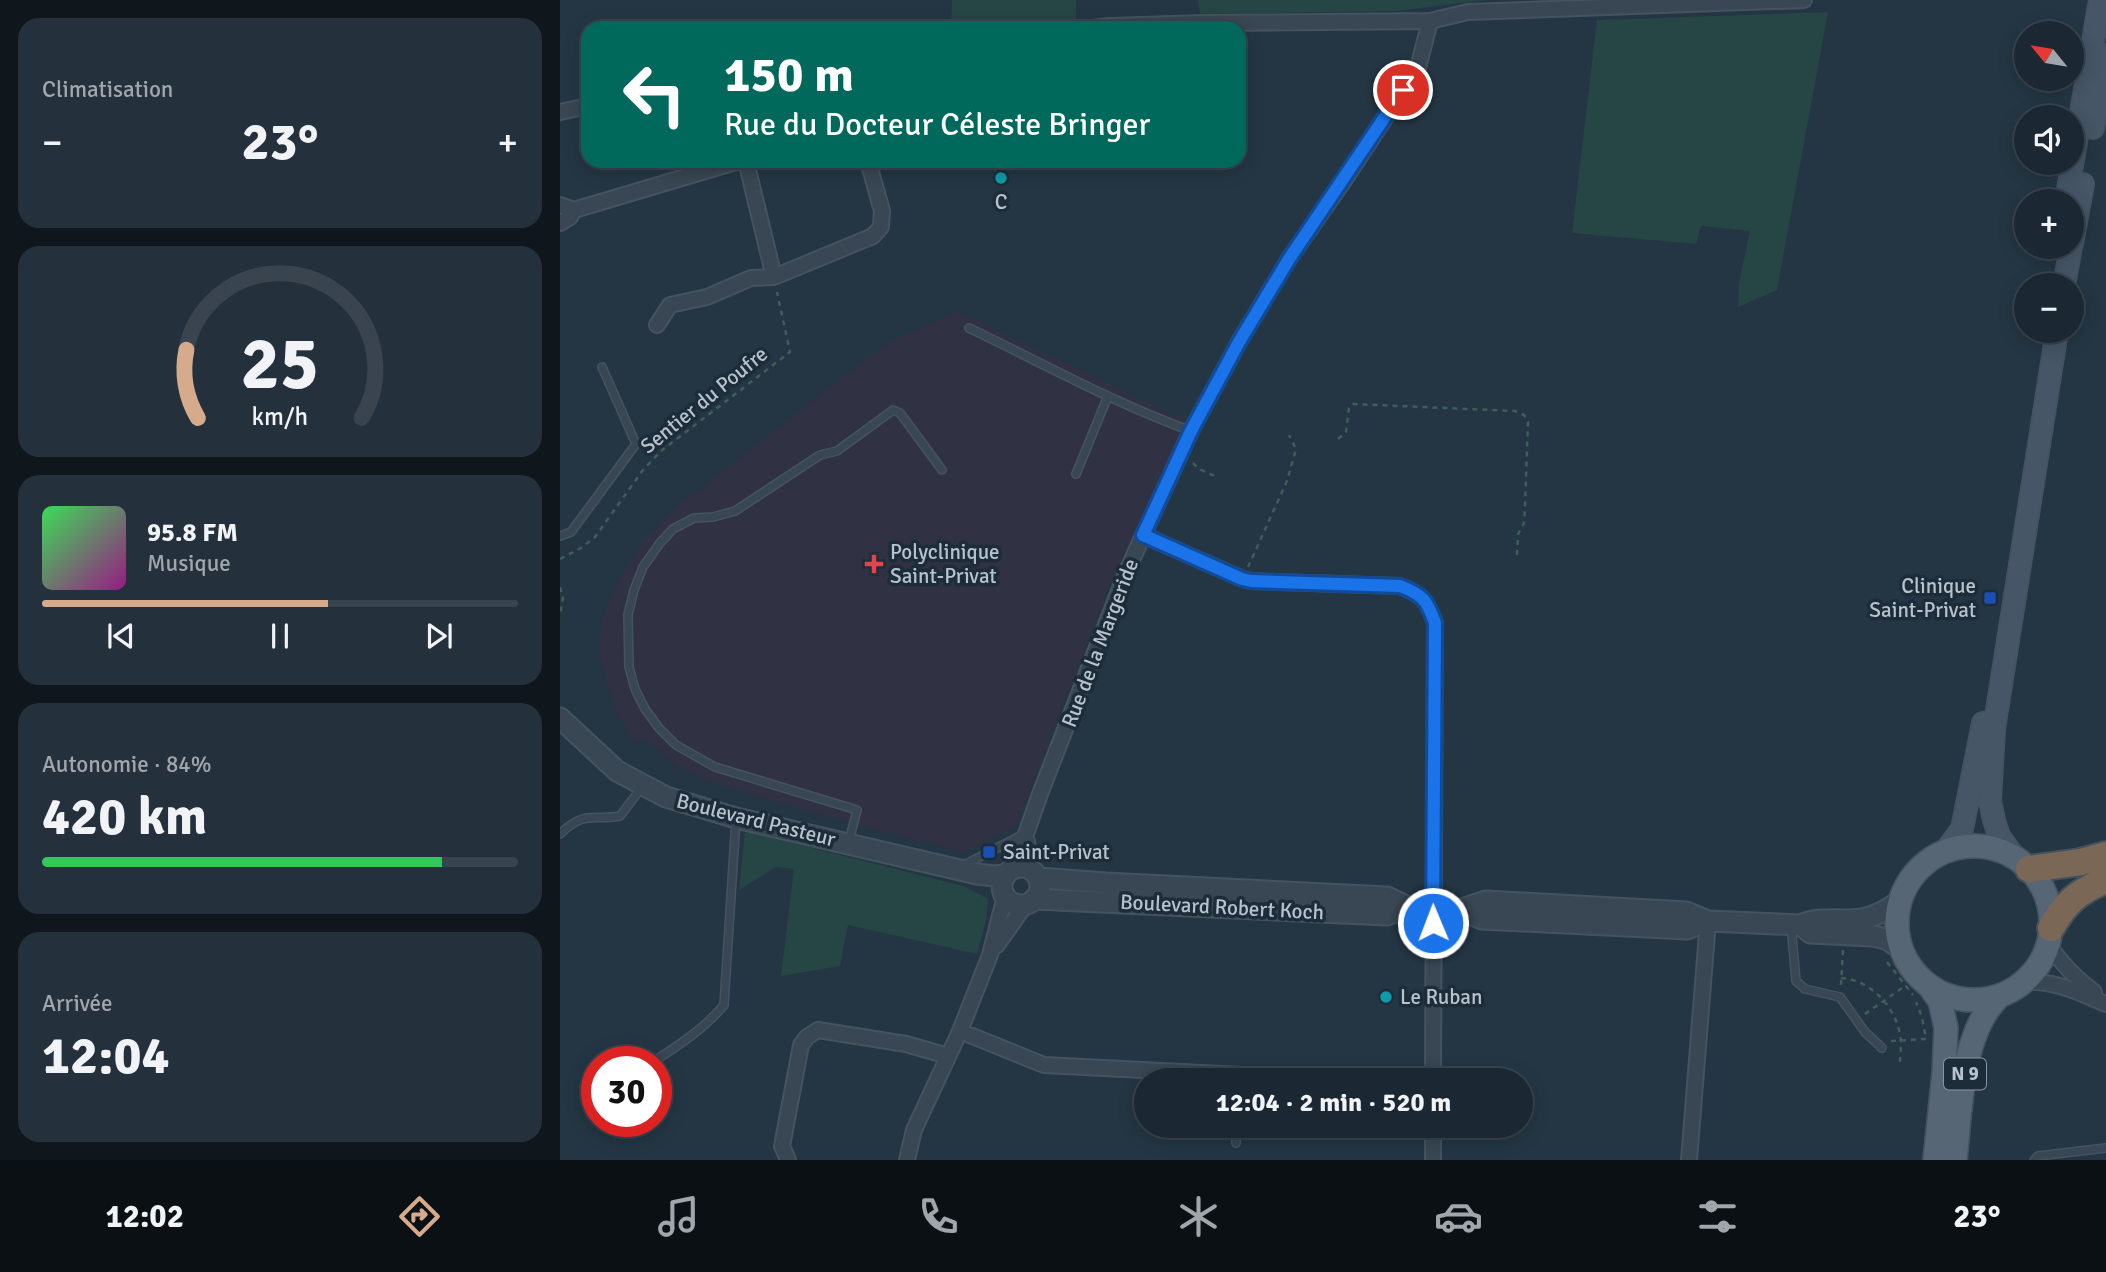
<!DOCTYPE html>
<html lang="fr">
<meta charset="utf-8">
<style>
body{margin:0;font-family:Signika,sans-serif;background:#24303b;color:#f1f3f6;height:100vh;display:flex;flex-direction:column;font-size:26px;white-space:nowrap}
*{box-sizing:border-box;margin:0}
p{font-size:23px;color:#a0a6ac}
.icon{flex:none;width:38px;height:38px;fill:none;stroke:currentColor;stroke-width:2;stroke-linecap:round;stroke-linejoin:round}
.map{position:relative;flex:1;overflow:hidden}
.drawer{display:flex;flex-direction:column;gap:18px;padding:18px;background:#0f161c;width:560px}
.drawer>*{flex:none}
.hud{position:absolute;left:21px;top:21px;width:665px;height:147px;border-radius:21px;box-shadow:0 4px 18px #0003,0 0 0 2px #39444e;background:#00695c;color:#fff;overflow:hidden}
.needle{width:46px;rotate:300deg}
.buttons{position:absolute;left:1454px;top:21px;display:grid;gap:14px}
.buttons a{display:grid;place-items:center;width:70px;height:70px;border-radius:50%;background:#1b2833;box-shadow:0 4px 18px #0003,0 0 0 2px #39444e;font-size:35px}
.speed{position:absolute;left:21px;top:1046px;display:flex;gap:14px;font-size:35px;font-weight:700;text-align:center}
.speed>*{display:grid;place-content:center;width:91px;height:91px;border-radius:50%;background:#1b2833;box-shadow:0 4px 18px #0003,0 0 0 2px #39444e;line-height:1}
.speed .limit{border:10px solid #d22;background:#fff;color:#111}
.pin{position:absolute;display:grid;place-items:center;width:60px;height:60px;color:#fff;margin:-30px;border:4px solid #fff;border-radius:50%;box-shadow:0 2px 7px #0007}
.me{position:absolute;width:77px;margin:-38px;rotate:359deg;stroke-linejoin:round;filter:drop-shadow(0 0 5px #0008)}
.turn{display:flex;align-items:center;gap:24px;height:147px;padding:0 28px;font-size:32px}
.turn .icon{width:91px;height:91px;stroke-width:2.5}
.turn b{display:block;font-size:49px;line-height:60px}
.big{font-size:52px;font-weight:700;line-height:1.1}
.drawer .tile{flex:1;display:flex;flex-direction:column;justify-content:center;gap:10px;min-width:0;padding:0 24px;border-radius:21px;background:#24303b}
.drawer .dial{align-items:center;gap:0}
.dial svg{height:182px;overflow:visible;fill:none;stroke:#39444e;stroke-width:7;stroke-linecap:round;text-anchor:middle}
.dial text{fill:#f1f3f6;stroke:none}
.song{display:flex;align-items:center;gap:21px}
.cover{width:84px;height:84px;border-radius:10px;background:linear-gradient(135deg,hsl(130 70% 55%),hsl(310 70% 35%))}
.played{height:7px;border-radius:4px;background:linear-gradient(90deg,#d6ab8b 60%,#39444e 60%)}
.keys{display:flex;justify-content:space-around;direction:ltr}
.heat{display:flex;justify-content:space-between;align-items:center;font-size:38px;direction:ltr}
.charge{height:10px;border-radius:5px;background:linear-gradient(90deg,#34c759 84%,#39444e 0)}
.trip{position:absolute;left:574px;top:1068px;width:399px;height:70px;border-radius:35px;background:#1b2833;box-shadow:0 4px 18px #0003,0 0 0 2px #39444e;font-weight:700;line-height:70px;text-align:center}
.dock{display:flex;height:112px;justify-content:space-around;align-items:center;background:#0b1014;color:#a0a6ac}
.dock .icon{width:49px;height:49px}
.dock .current{color:#d6ab8b}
.dock b{font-size:32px;color:#f1f3f6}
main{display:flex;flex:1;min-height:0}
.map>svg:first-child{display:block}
</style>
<main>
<section class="drawer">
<div class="tile"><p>Climatisation</p>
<div class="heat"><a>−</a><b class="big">23°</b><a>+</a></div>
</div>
<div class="tile dial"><svg viewBox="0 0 100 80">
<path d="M14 69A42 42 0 1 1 86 69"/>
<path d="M14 69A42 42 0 0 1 9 39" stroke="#d6ab8b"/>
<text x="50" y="56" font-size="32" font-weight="700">25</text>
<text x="50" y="72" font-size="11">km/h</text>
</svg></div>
<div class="tile">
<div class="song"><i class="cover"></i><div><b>95.8 FM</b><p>Musique</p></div></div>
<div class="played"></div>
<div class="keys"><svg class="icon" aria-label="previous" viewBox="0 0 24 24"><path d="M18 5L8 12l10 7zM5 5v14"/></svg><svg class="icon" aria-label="pause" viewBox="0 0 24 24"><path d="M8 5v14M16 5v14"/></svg><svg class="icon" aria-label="next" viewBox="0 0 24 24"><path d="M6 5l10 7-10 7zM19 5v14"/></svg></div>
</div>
<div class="tile"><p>Autonomie · 84%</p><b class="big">420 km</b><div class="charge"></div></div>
<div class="tile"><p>Arrivée</p><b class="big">12:04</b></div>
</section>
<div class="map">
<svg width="1546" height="1160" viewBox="0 0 1546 1160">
<rect width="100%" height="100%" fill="#243644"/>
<path fill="#313144" d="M397,311l231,111 -77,160 -96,245 -51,25 -129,-33 -129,-38 -29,-15 -30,-27 -12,5 -20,-35 -15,-51 1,-35 11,-31 28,-46 35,-38 212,-165z"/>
<path fill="#264545" d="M392,0h124v19l-25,9h-100z
M638,0h289l-91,11 -196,3z
M1268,12l-51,278 -39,17 1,-24 11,-52 -49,-5 -5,18 -124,-11 25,-213z
M185,831l218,55 25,13 -2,21 -9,34 -129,-29 -8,41 -59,10 13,-107 -18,-2 -37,23z"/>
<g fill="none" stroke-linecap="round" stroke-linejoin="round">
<g stroke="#455360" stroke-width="10">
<path id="service" d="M409,328c73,35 145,75 222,103
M516,474l32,-78
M0,536l11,-4 65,-88 -34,-77
M0,834c25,-24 31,-13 60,-18l22,-29
M289,841l8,-31 -142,-43 -39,-22 -17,-17 -14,-19 -10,-20 -6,-22 -1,-52 6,-25 9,-23 17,-24 13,-14 21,-11 19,-1 22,-6 85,-56 17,-4 56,-41 7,3 42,57
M404,868l4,-5 58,-30
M1231,925l5,56 9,8 35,8 25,35 17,16
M93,1062c26,-17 51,-33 71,-57l12,-186
M676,1143v-18
M1474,1160l4,-4 68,-8"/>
</g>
<g stroke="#455360" stroke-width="18">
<path id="minor" d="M533,28l16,-2 95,-3 226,-2 38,-9 336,-12
M0,112l28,-6
M186,161l28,116
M0,205l14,5 165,-49
M0,223l10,-6 4,-7
M97,325l13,-20 37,-8 44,-19 23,-1 99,-41 8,-9 1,-16 -14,-50
M583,535l100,44 8,2 149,5c23,9 27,14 35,37l-2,457
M467,841l4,29
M454,868l26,-74 86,-221 65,-142 48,-89 50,-83 56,-80 73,-111 12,-47
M1488,944c13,19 27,34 46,48
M437,945l29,-41
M1463,982c31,-2 55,10 83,22
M400,1031l84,34 296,15
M228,1160l-6,-14 19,-101 6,-8 11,-7 88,14 42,12
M347,1160l7,-30 46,-99 30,-76 15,-59
M873,1160v-35
M1129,1160l19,-239"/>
</g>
<g stroke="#455360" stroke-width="23">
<path id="tertiary" d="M0,718l57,53 49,26 70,21 241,56 17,2 12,-1
M442 886a19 19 0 1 1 38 0a19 19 0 1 1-38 0Z
M478,878l68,5 281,14 21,10
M474,899l353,16 21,-8 51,3 27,-9 200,11 22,9 92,4c20,-9 41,-3 61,-6 15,-2 28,-10 40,-19
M899,910l23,9 185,9 20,1 21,-8
M1241,925l9,8 63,3 13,3 15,10"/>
</g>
<g stroke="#455360" stroke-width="24">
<path id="secondary" d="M1533,128l13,-73
M1506,201l34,-201
M1512,244l11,-60
M1504,285l7,-38
M1385,852l17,-23 21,-106
M1454,857l-15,-21 -5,-16 -4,-19 4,-72 63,-398"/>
</g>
<g stroke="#455360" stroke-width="26">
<path id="primary" d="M1337 923a77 77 0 1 1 154 0a77 77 0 1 1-154 0Z
M1370,987l10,14 6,27 -2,45 -9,87
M1395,1160c5,-45 6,-107 30,-146 4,-7 9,-12 14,-18"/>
</g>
<g stroke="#43525e" stroke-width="30">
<path id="motorway" d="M1469,869l52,-7 25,-7
M1491,928c15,-26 26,-36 55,-48"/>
</g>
<path stroke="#3f5d5b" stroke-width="2.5" stroke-dasharray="5 5" stroke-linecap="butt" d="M778,439l8,-7 3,-24 4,-4 162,7 9,4 4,7 -3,84 -1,17 -6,11 -1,21
M633,463l6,6 18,8
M0,559l21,-11 14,-11 48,-67 18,-19 129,-99 -13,-60
M688,567l39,-86 9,-32 -7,-14
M0,587l3,10 -3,19
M1327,962l26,33
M1281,978c32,2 58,33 60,64 0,7 -1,15 -1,22
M1281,985l2,-35
M1305,1014l40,-28
M1331,1041l35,-2 -4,-22 -6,-15"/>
<use href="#service" stroke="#384753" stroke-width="7"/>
<use href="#minor" stroke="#384753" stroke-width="14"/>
<use href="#tertiary" stroke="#384753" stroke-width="19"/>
<use href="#secondary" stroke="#465667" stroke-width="21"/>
<use href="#primary" stroke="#566674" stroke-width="23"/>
<use href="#motorway" stroke="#7a6755" stroke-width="26"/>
</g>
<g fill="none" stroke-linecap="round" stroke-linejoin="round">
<g stroke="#114b97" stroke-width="18">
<path id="route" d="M843,90l-114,169 -50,83 -48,89 -48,104 99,44 9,2 149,5c23,9 27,14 35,37l-2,300"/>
</g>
<use href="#route" stroke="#1a73e8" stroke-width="12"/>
</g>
<g fill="#0f9aa8" stroke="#1d2c39" stroke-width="2.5">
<circle cx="441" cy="178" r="7"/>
<circle cx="826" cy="997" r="7"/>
</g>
<path fill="#e0444e" stroke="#1d2c39" stroke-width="2.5" d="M310.5 553.5h7v7h7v7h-7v7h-7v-7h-7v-7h7z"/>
<g fill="#1a4fb4" stroke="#1d2c39" stroke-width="2.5">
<rect x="1423" y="591" width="14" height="14" rx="3.5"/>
<rect x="422" y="845" width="14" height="14" rx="3.5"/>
</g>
<g text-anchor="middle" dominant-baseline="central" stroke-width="7" stroke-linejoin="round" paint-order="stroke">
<rect fill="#1d2c39" stroke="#8895a1" stroke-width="2" x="1384" y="1058.5" width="42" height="31" rx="5"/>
<g font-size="19" font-weight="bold" fill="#b6c2cd">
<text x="1405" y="1074">N 9</text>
</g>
<g font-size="21" fill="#b6c2cd" stroke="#1d2c39" text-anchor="start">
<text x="441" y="202" text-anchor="middle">C</text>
<text x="330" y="552">Polyclinique<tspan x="330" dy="24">Saint-Privat</tspan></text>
<text x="1416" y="586" text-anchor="end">Clinique<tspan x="1416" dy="24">Saint-Privat</tspan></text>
<text x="443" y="852">Saint-Privat</text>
<text x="840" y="997">Le Ruban</text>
</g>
<g font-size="21" fill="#b6c2cd" stroke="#1d2c39">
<text transform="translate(144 400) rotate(-39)">Sentier du Poufre</text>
<text transform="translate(540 643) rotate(-69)">Rue de la Margeride</text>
<text transform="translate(196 820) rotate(14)">Boulevard Pasteur</text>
<text transform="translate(662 907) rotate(3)">Boulevard Robert Koch</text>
</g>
</g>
</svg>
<div class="buttons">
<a><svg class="needle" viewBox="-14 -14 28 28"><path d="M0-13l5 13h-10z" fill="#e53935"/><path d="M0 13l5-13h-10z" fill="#a0a6ac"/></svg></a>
<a><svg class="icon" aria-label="sound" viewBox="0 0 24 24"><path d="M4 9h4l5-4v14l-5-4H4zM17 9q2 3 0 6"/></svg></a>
<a>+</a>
<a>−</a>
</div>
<div class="speed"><div class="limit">30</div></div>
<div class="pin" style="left:843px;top:90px;background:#d93025"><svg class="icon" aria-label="arrive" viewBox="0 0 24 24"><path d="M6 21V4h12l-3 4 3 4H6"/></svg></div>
<svg class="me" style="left:873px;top:923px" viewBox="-20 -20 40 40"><circle r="17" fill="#1a73e8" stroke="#fff" stroke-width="3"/><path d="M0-11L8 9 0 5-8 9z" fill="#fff"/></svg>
<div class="trip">12:04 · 2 min · 520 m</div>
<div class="hud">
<div class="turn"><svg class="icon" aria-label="left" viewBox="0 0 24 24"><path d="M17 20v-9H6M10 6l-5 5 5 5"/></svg><div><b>150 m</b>Rue du Docteur Céleste Bringer</div></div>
</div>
</div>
</main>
<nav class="dock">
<b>12:02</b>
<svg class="icon current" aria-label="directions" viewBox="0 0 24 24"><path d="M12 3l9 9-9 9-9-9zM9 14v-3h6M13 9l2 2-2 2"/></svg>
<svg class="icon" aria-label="music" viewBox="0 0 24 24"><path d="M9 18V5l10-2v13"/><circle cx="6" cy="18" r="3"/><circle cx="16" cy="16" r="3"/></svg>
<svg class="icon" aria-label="phone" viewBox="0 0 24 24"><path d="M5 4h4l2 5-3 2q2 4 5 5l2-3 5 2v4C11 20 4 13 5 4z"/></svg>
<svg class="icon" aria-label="climate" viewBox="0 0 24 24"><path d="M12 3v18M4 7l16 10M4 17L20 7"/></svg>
<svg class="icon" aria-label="car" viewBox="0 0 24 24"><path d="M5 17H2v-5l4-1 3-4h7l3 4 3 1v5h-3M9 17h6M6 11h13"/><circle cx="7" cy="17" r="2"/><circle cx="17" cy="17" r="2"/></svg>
<svg class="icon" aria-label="filters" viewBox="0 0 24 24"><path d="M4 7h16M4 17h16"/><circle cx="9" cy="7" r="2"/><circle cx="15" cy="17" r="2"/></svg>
<b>23°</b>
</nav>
